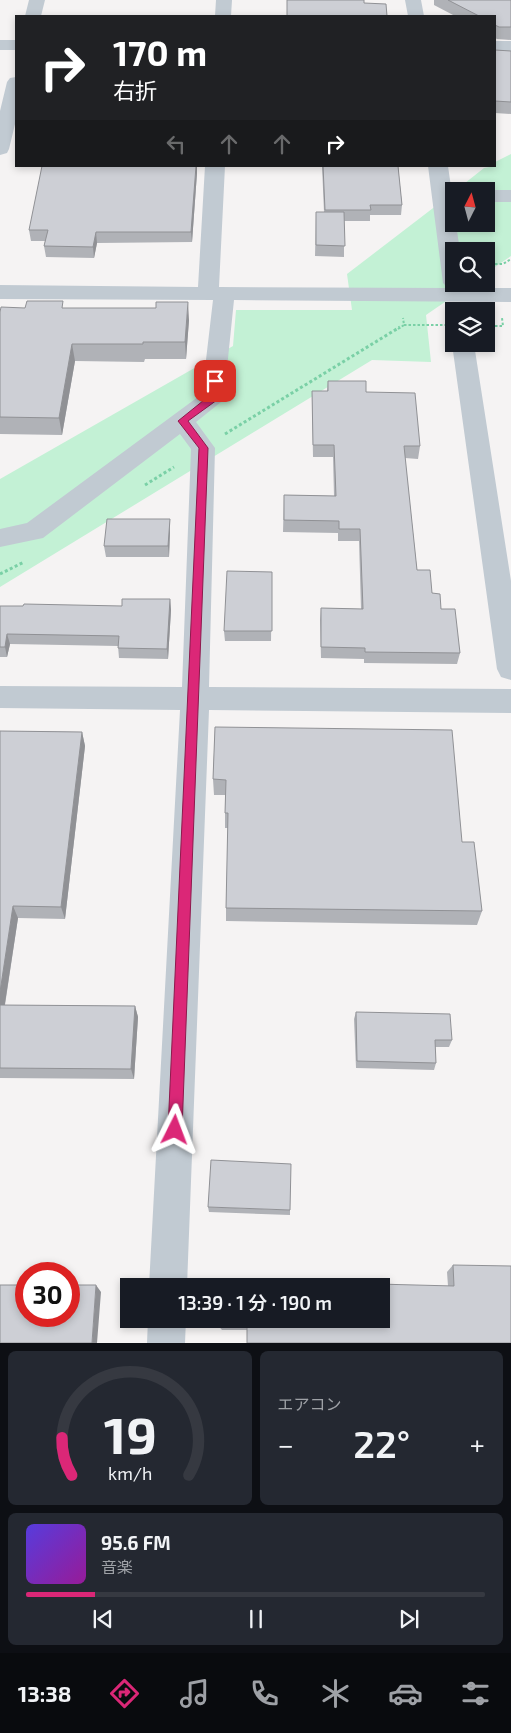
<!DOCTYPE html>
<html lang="ja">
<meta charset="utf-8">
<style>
body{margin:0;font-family:"Exo 2","Noto Sans JP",sans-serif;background:#242831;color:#f1f3f6;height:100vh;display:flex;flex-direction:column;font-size:19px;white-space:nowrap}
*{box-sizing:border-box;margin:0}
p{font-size:16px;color:#9ea1a6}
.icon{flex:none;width:28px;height:28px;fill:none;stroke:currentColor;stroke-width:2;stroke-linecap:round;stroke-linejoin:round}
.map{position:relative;height:1343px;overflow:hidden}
.side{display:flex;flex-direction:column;gap:8px;padding:8px;background:#0d0f14;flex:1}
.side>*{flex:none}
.guide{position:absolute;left:15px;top:15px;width:481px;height:152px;border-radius:0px;box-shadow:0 2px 8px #0003;background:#202124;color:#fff;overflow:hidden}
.needle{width:32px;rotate:6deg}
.tools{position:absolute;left:445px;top:182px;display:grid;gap:10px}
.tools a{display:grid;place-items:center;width:50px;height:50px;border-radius:0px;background:#171b24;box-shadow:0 2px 8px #0003;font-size:25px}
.speed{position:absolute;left:15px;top:1262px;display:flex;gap:10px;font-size:25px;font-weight:700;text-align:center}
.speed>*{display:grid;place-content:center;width:65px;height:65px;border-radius:50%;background:#171b24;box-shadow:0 2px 8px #0003;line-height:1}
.speed .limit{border:8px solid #d22;background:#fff;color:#111}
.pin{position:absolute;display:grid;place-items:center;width:42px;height:42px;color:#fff;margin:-21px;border-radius:10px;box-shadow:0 2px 8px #0006}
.me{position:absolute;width:55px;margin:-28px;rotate:3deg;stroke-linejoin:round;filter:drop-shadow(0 0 4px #0008)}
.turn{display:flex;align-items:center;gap:18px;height:105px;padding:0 15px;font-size:22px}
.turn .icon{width:65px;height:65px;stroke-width:2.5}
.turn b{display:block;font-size:35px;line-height:42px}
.lanes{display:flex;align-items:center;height:48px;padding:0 15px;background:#0003;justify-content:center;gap:25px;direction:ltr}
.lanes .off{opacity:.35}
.big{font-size:38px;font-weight:600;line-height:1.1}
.side .tile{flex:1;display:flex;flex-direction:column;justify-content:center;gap:8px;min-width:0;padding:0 18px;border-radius:8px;background:#242831}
.side .dial{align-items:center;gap:0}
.dial svg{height:130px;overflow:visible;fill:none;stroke:#363941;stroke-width:7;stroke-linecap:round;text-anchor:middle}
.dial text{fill:#f1f3f6;stroke:none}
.song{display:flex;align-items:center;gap:15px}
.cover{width:60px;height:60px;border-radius:8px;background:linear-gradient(135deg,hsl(250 70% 55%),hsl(300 70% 35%))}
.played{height:5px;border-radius:2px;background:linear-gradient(90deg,#db2777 15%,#363941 15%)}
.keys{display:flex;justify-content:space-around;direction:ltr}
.heat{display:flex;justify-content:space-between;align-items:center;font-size:28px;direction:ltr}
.side .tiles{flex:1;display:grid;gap:8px;grid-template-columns:1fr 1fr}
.tile:last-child{grid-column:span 2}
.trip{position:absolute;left:120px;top:1278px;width:270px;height:50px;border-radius:0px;background:#171b24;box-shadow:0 2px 8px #0003;font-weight:600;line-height:50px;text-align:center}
.tabs{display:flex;height:80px;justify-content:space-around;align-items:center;background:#090b0e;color:#9ea1a6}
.tabs .icon{width:35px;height:35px}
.tabs .active{color:#db2777}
.tabs b{font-size:22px;color:#f1f3f6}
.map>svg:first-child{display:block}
</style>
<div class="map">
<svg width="511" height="1343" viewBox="0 0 511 1343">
<rect width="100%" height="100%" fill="#f5f3f3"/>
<path fill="#c3f1d5" d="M511,154v102l-25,17v-22h-32v33h17l-45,31 5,47 -59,-2 -372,227v-108l233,-133 3,-36h116l-5,-36 107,-82v32h32v-33h-31l29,-23 11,-2v-4z"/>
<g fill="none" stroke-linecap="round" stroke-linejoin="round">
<path stroke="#7ad0a6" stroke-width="2" stroke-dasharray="2.5 2" stroke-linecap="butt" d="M486,264h17l8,-5
M404,325h44
M486,326h17l-1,-8
M398,329l6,-4 -1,-7"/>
<path stroke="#7ad0a6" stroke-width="3" stroke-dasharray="3 2.5" stroke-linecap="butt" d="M225,434l175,-107
M145,485l29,-18
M0,574l24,-12"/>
<path fill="#c1cad2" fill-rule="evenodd" d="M29,0h16l-4,16h-16z
M216,0h16l-1,16h-16z
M405,0h16l3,16h-16z
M0,40h16v10h-16z
M495,41h16v10h-16z
M16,77v43l-7,29 -2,4 -7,2v-44l7,-29 3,-4z
M205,166h20l-6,121 229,1 -5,-5 -15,-117h20l6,42v16h2l4,27h-6v33h10l-4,4h51v14l-277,-2 -10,97 -3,5 -25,20 19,26 -6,239 302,2v24l-302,-3 -22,576h-38l31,-576 -180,-2v-22l182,1 9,-238 -11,-15 -137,104 -43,9v-18l27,-6 175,-129 11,-94 -213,-1v-14l198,2z
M486,190h25v12h-25v-11h-5z
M454,341v3h20l37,237v99l-10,-3 -4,-8 -45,-325z
M148,1319h38l-1,24h-38z"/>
</g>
<path fill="#b0b2b7" d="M434,0h77v40l-14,-1 -2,-1v-22h-40l-21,-11z
M495,50l16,1v63l-16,-1z
M322,166h76l4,39 -1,10h-31v6h-26v36l-29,-1 1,-44h8z
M197,173l-5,69 -95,1 -3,15 -48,-1 -2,-11 1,-5h-14l-2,-11z
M25,308h39l125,12 -3,39h-41l-1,3 -69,-1 -13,74 -62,-1v-122z
M328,381l38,11 54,54 -2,13 -13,-1 12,112 15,23 9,16 19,44 -3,11 -93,-1v-4l-43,-1 -1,-38 1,-12 40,1 -2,-68h-21v-8l-55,-1 1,-37 50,1 -1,-39h-20l-1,-53v-13h15z
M170,519v11l-1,27h-63l-2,-11z
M272,572l-1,69h-46l-1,-10z
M170,599l1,11 -3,49 -49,-1 -1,-12 -108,-2 -3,13h-7v-51h122z
M215,727l247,115 20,69 -5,14 -251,-4v-13l2,-80h-3v-33h-11l-1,-16z
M0,731l82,1 3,14 -20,173 -47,-1 -13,87 130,1 3,11 -4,62 -134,-1z
M356,1012l96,28 -3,7h-14l1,16 -2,7 -78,-2 -2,-49z
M208,1207l82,3v5l-81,-3z
M453,1265l58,78 -264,-13h-25l-9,-10v-1h168l67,-33 -1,-14z"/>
<path fill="#909195" d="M196,166h1v7l-5,69 -1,-10z
M96,232l1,11 -3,15 -1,-11z
M188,302l1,18 -3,39 -1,-17z
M72,344l3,17 -13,74 -3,-17z
M170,519v11l-1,27 -1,-11z
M170,599l1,11 -3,49 -1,-10z
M7,634l3,10 -3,13 -2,-10z
M82,732l3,14 -20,173 -4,-12z
M13,906l5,12 -15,98 -3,-7v-17z
M135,1006l3,11 -4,62 -3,-10z
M96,1285l5,7 -4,51h-5z"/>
<path fill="#cdcfd5" stroke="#909195" d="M287,0h77v3l22,1 1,12h-100z
M448,0h63v27h-12l-4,-2v-9h-16z
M495,50l16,1v51l-16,-1z
M42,166h154l-5,66h-95l-3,15 -49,-1 4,-16h-19z
M323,166h75l4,39h-32l1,5h-46z
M316,212h28l1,34 -29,-1z
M27,301h36l-1,7h94v-6h32l-3,40h-42v2h-71l-13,74 -59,-1v-105l1,-5 24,1z
M328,381h38v11l49,1 5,53h-16l13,124h13l2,23 8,1 1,15h14l5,44 -95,-1v-4l-44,-1v-39l42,1 -3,-80h-21v-8l-55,-1v-25l52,1 -2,-51h-21l-1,-54h16z
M107,519h63l-2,27h-64z
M227,571l45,1v59h-48z
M122,599h48l-3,50 -49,-1 1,-12 -112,-2 -2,13h-5v-41h23l1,-2 98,2z
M215,727l237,3 10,112h12l8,69 -256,-3 2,-95h-3l1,-33 -13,-1z
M0,731l82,1 -21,175 -48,-1 -13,86z
M0,1005l135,1 -4,63 -131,-1z
M356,1012l94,2 2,26h-17l1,23 -79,-2z
M211,1160l80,4 -1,46 -82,-3z
M453,1265l58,1v77h-264v-19h-25l-5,-5h164v-33h-163l4,-6 232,6z
M0,1285h26v31h43v-31h27l-4,58h-92z"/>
<path fill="#db2777" stroke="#8e194d" d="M215,378l5,3 -3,19 -29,21 20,27 -26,682 -2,5 -5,2 -5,-2 -2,-5 31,-682 -21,-27 31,-25 2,-15z"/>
</svg>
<div class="tools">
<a><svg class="needle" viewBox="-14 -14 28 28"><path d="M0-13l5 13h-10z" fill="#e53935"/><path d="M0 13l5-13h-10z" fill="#9ea1a6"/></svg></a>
<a><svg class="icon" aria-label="search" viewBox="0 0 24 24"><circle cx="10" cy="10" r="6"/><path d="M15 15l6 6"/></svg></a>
<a><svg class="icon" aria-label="layers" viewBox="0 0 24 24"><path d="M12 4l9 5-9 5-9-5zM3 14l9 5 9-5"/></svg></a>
</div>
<div class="speed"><div class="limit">30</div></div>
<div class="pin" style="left:215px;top:381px;background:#d93025"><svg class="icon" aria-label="arrive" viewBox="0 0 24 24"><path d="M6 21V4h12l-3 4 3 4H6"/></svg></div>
<svg class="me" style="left:175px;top:1130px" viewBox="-20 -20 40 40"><path d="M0-17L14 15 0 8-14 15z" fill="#db2777" stroke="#fff" stroke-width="4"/></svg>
<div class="trip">13:39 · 1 分 · 190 m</div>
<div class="guide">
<div class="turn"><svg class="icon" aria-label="right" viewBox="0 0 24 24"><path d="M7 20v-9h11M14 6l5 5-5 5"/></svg><div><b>170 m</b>右折</div></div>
<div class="lanes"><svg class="icon off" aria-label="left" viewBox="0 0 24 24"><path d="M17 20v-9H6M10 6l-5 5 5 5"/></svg><svg class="icon off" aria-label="ahead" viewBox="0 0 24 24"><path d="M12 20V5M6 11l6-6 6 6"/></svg><svg class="icon off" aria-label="ahead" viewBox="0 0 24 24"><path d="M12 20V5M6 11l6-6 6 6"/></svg><svg class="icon" aria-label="right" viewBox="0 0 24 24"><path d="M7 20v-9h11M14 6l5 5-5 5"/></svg></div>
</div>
</div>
<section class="side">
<div class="tiles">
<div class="tile dial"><svg viewBox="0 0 100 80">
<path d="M14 69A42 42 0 1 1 86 69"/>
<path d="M14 69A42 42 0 0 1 8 46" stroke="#db2777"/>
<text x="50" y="56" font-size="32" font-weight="700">19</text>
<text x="50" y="72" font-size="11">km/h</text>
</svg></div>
<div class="tile"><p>エアコン</p>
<div class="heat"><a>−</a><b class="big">22°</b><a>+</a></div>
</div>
<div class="tile">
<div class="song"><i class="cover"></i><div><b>95.6 FM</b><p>音楽</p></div></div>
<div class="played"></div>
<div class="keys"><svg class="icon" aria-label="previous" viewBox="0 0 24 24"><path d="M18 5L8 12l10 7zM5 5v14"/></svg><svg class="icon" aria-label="pause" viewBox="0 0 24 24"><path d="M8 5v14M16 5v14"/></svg><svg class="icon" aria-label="next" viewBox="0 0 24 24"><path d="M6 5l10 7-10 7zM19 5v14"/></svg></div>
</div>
</div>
</section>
<nav class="tabs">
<b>13:38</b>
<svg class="icon active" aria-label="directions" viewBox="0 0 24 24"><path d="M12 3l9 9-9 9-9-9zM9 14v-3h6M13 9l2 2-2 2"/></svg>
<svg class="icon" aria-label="music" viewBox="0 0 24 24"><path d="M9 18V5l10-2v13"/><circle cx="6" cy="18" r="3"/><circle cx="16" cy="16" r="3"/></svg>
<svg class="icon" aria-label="phone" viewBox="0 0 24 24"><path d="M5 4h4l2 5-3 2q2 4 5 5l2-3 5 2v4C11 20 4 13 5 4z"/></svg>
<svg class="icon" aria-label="climate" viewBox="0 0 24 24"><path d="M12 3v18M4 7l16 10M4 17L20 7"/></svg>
<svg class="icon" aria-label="car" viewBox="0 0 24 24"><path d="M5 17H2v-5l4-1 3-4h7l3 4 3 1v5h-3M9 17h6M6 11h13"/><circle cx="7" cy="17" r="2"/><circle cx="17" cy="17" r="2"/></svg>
<svg class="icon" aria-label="filters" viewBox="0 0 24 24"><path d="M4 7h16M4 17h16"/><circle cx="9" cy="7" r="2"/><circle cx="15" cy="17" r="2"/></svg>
</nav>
